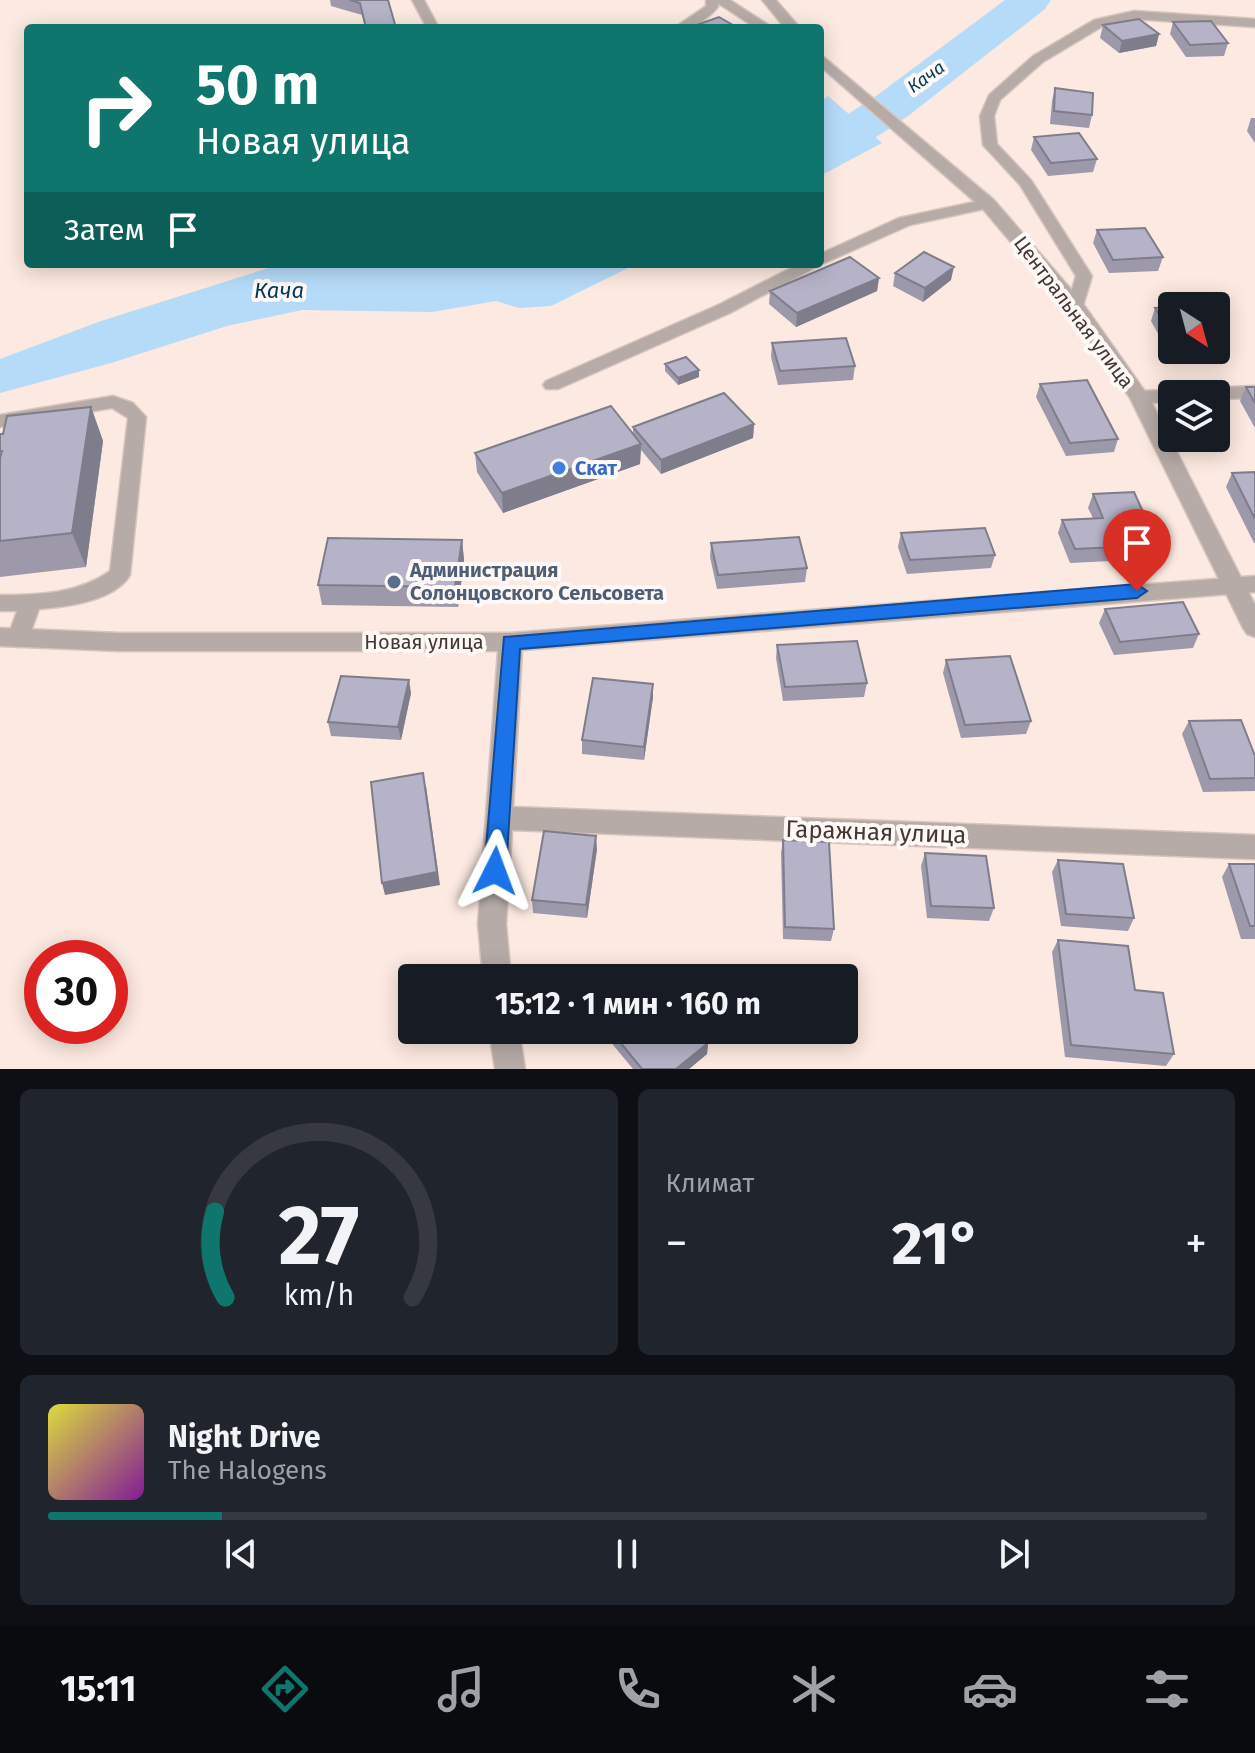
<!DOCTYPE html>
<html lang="ru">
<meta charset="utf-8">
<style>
body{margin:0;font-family:"Fira Sans",sans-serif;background:#20242c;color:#f1f3f6;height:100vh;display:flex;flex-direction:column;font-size:30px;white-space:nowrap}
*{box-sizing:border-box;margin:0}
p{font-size:26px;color:#9ea1a6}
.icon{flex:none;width:44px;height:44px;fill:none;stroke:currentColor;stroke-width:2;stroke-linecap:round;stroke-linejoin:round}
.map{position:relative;height:1069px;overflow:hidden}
.side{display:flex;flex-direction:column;gap:20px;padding:20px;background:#0d0f14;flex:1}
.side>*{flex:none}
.banner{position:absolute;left:24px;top:24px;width:800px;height:244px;border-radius:8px;box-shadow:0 4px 20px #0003;background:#0f766e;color:#fff;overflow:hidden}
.needle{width:52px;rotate:144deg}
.fabs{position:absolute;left:1158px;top:292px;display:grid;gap:16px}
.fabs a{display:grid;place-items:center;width:72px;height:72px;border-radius:8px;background:#171b24;box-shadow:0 4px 20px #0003;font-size:40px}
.speed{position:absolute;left:24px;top:940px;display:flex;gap:16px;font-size:40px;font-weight:700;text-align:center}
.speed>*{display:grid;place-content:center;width:104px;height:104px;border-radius:50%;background:#171b24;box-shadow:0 4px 20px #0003;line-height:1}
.speed .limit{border:12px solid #d22;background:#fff;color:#111}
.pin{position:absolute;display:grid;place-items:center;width:68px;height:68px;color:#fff;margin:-82px -34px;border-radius:50% 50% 50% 0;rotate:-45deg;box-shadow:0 0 8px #0007}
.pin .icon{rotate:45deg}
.me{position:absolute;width:88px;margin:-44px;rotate:3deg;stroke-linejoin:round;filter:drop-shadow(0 0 6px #0008)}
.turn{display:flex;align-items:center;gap:28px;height:168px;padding:0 40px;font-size:36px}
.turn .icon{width:104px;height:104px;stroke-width:2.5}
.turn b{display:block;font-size:56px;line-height:68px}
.then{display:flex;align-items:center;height:76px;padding:0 40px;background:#0003;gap:16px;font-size:30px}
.big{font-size:60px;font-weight:700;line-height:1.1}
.side .widget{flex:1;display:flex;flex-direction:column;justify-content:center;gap:12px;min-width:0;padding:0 28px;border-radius:12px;background:#20242c}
.side .dial{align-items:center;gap:0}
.dial svg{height:208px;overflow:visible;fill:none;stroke:#363941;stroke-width:7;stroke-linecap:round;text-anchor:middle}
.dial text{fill:#f1f3f6;stroke:none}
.song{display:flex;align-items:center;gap:24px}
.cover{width:96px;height:96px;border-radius:12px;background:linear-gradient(135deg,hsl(60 70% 55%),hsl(290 70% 35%))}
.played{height:8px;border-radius:4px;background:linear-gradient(90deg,#0f766e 15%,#363941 15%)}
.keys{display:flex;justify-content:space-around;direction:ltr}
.heat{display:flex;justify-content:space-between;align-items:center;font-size:44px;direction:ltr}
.side .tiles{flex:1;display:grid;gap:20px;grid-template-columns:1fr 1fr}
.widget:last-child{grid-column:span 2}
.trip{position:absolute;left:398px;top:964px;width:460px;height:80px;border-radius:8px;background:#171b24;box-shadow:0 4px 20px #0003;font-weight:700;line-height:80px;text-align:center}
.menu{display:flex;height:128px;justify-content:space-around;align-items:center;background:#090b0e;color:#9ea1a6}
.menu .icon{width:56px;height:56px}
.menu .active{color:#0f766e}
.menu b{font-size:36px;color:#f1f3f6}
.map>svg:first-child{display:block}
</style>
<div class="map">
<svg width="1255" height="1069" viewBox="0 0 1255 1069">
<rect width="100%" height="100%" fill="#fce9e1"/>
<path fill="#b6dbf8" d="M828,96l54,47 -62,33v-74z
M281,264h355l-85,42 -32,2 -23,-7 -64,11 -130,-2 -75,16 -116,37 -111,30v-34l101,-38z"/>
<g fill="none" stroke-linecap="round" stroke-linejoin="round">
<path fill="#b6dbf8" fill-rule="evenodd" d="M1005,0h46l-6,9 -137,107 -71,47 -17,4v-35l56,-36z"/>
<g stroke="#d7c5be" stroke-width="3">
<path id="service" d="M412,0h12l15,28h-12z
M706,0h12v7c-13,15 -25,21 -44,21l32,-22z
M1134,11l121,8v8l-121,-8 -31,7 -60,36 -43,38 -6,16 3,28 34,36 61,96 -9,30 -8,5 -8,-5 9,-30 -56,-91 -37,-40 -3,-29 9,-21 44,-39 61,-36z
M988,199l8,5 -3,3 -83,18 -90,40 -90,48 -172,76h-12l-3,-4 3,-4 172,-76 81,-41h21v-10l79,-36z
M1255,386v12l-39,1v-5h-21l9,-6z
M1172,390l8,4h-8v8l-33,1 -9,-6 9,-6z
M113,396l20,7 13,14 -16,158c-15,26 -64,32 -91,34l-13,36 -8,2 -8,-2 -3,-6 10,-28h-17v-16c38,0 78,-1 110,-24l18,-153 -16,-10 -112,19v-12z"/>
</g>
<g stroke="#d7c5be" stroke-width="3">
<path id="minor" d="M1255,576v16l-733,58 -9,157 742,28v24l-743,-29 -6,94 5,54h-28l-5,-54 20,-273h-379l-119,-5v-18l119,5h392z
M489,1030h30l6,39h-30z"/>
</g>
<g stroke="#d7c5be" stroke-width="3">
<path id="tertiary" d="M713,0h17l43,28h-17z
M762,0h14l24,28h-15z
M820,54l174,146 88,102 67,95 106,208v32l-8,-3 -4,-6 -113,-230 -62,-88 -86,-102 -162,-142z"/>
</g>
<use href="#service" fill="#b6aba7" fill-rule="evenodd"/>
<use href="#minor" fill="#b6aba7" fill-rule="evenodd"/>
<use href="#tertiary" fill="#b6aba7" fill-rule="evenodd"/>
</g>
<path fill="#9d99ab" d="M330,0h58l8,28h-31l-3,-13 -31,-9z
M1173,22l55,21 -4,13 -38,1 -16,-23z
M1103,25l56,9 -3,12 -37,7 -19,-15z
M1055,88l37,27 -3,13 -39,-4 2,-23z
M1251,118h4v25l-8,-12z
M1034,137l63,22 -4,13 -45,4 -17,-26z
M1097,230l66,27 -5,14 -49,2 -16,-30z
M895,273l56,7 -28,22 -30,-16z
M879,278l-2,13 -81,36 -27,-23 1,-13z
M1172,307v43h26l-1,3 -27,2 -19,-34 4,-13z
M772,343l83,23 -2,14 -75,5 -7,-28z
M665,364l34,13 -21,8 -13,-14z
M1040,384l78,55 -4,13 -48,4 -30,-59z
M1246,387h9v41l-15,-27z
M91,407l12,34 -17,126 -86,10v-143z
M754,424l-1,14 -92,36 -20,-24 -1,14 -137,49 -26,-41 -2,-19 158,-19v-7z
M1255,472v71h-1l-28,-56 6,-14z
M1093,494l65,51 -5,14 -83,4 -12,-30 4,-13 31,-2 -5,-10z
M901,533l94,22 -4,13 -84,6 -9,-27z
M462,540l2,20 -6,47 -136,-2 -4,-20z
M711,543l96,25 -2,14 -88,7 -7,-32z
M1105,609l94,25 -6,14 -79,7 -15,-32z
M777,645l90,38 -3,14 -81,4 -7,-43z
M946,660l85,61 -5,13 -65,4 -18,-65z
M411,693l-10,47 -70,-4 -3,-14z
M653,697l-9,63 -62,-6v-14z
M1189,721l66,35v35l-52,1 -21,-58z
M783,840l51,89 -3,12 -48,-2 -2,-86z
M597,849l-10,69 -54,-5 -1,-13z
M925,853l69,55 -5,13 -62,-3 -6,-52z
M1058,860l76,58 -6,13 -67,-5 -9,-54z
M1229,864h26v75h-14l-19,-62z
M1058,940l77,50 39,64 -8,12 -101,-9 -13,-105z
M604,1030h92l12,13 -1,11 -18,15h-56l-29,-35z"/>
<path fill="#7f7d8b" d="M1159,34l-3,12 -37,7 3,-12z
M954,267l-3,13 -28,22 2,-14z
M879,278l-2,13 -81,36 1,-14z
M699,370v7l-21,8v-7z
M91,407l12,34 -17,126 -14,-34z
M754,424l-1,14 -92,36v-14z
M641,444l-1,20 -137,49 -1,-20z
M462,540l2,20 -6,47 -3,-20z
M409,680l2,13 -10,47 -3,-13z
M653,684v13l-9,63v-13z
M426,786l14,99 -55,10 -3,-12z
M596,836l1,13 -10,69 -1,-13z
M708,1043l-1,11 -18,15h-13z"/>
<path fill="#b6b2c7" stroke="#7f7d8b" stroke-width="2" d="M350,0h38l8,28h-30l-6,-25z
M719,17l19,11h-50z
M1139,19l20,15 -37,7 -19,-16z
M1211,21l17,22 -38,2 -17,-23z
M1055,88l38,5 -1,22 -38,-4z
M1079,133l18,26 -46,4 -17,-26z
M1145,228l18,29 -50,3 -16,-30z
M924,252l30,15 -29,21 -30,-15z
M850,257l29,21 -82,35 -27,-22z
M1172,307v29l-17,-28z
M846,338l9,28 -75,5 -8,-28z
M686,357l13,13 -21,8 -13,-14z
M1087,380l31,59 -48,4 -30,-59z
M1246,387h9v16z
M724,393l30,31 -93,36 -28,-33z
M611,406l30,38 -139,49 -27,-40z
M91,407l-19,126 -72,8v-83l2,-7h-2v-17h3l4,-18z
M1255,472v47l-23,-46z
M1134,492l24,53 -83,4 -13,-29 41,-2 -10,-24z
M985,528l10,27 -85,5 -9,-27z
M799,537l8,31 -89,7 -7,-32z
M328,538l134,2 -7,47 -137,-2z
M1183,602l16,32 -79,8 -15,-33z
M857,641l10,42 -82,4 -8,-42z
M1010,656l21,65 -66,4 -19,-65z
M341,676l68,4 -11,47 -70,-5z
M593,678l60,6 -9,63 -62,-7z
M1241,720l14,36v22l-45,1 -21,-58z
M423,773l14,99 -55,11 -11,-101z
M544,831l52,5 -10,69 -54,-5z
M783,840l46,2 5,87 -49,-2z
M925,853l61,3 8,52 -63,-2z
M1058,860l65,4 11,54 -68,-4z
M1229,864h26v62h-5z
M1058,940l70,6 7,44 28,3 11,61 -103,-9z
M610,1030h86l12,13 -32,26h-34z"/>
<path fill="#1a73e8" stroke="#114b97" stroke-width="2" d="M1137,584l10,7 -10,7 -617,51 -14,222 -3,7 -8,3 -8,-3 -3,-7 20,-234z"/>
<circle fill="#3f7fe0" stroke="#fef9f7" stroke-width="3" cx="559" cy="468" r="8"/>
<circle fill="#5c6f8a" stroke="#fef9f7" stroke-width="3" cx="394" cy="582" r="8"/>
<g text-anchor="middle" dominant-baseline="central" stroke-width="8" stroke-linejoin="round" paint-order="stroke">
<g font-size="18" font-style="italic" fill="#00395a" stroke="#fef9f7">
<text transform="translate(926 77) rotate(-36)">Кача</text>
</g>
<g font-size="20" fill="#413733" stroke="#fef9f7">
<text transform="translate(1074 312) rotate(53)">Центральная улица</text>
<text x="424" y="642">Новая улица</text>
</g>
<g font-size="20" font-weight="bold" fill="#366cbe" stroke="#fef9f7" text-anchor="start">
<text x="575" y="468">Скат</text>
</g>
<g font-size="20" font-weight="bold" fill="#4e5e75" stroke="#fef9f7" text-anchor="start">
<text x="410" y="570">Администрация<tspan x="410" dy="23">Солонцовского Сельсовета</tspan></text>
</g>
<g font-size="22" font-style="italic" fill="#00395a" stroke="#fef9f7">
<text x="279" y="290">Кача</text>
</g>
<g font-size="24" fill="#413733" stroke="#fef9f7">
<text transform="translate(876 832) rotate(2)">Гаражная улица</text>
</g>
</g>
</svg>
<div class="fabs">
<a><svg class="needle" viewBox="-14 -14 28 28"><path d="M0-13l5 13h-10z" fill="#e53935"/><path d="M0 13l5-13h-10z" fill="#9ea1a6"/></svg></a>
<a><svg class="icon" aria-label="layers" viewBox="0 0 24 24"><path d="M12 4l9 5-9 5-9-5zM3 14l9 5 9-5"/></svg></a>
</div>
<div class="speed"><div class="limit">30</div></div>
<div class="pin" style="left:1137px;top:591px;background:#d93025"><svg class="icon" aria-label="arrive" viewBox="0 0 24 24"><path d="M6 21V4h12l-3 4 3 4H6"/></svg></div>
<svg class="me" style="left:495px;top:871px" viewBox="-20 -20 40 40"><path d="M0-17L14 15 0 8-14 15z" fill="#1a73e8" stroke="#fff" stroke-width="4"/></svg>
<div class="trip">15:12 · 1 мин · 160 m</div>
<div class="banner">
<div class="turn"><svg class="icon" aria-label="right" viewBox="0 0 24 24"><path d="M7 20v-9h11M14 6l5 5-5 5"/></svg><div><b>50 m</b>Новая улица</div></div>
<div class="then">Затем<svg class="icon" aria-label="arrive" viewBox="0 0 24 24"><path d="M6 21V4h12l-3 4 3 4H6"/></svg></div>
</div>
</div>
<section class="side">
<div class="tiles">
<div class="widget dial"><svg viewBox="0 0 100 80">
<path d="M14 69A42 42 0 1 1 86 69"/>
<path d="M14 69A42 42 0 0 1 10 36" stroke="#0f766e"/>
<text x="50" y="56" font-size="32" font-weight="700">27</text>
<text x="50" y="72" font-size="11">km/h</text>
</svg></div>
<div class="widget"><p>Климат</p>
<div class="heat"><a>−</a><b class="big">21°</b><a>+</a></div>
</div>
<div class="widget">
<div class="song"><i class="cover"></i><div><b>Night Drive</b><p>The Halogens</p></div></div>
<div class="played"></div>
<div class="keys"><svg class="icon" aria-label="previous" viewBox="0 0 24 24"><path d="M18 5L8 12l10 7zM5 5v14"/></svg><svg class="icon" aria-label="pause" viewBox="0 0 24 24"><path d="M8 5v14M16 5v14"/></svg><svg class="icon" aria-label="next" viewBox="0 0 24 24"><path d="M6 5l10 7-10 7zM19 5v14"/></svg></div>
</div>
</div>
</section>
<nav class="menu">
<b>15:11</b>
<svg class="icon active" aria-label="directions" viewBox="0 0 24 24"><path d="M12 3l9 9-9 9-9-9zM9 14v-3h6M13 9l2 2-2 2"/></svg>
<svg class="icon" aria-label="music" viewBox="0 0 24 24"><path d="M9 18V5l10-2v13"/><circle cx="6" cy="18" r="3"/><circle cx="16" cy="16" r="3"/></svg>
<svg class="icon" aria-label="phone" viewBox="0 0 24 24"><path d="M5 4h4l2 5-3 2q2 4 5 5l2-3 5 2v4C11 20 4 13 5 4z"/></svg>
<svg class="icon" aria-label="climate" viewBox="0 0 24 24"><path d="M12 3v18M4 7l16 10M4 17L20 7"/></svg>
<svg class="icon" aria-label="car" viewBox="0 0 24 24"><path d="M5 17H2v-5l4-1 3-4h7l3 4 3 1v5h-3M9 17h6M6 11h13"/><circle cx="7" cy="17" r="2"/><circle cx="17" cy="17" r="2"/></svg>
<svg class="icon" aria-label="filters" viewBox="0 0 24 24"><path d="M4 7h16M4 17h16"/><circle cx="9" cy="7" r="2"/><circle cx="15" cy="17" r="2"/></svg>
</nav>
